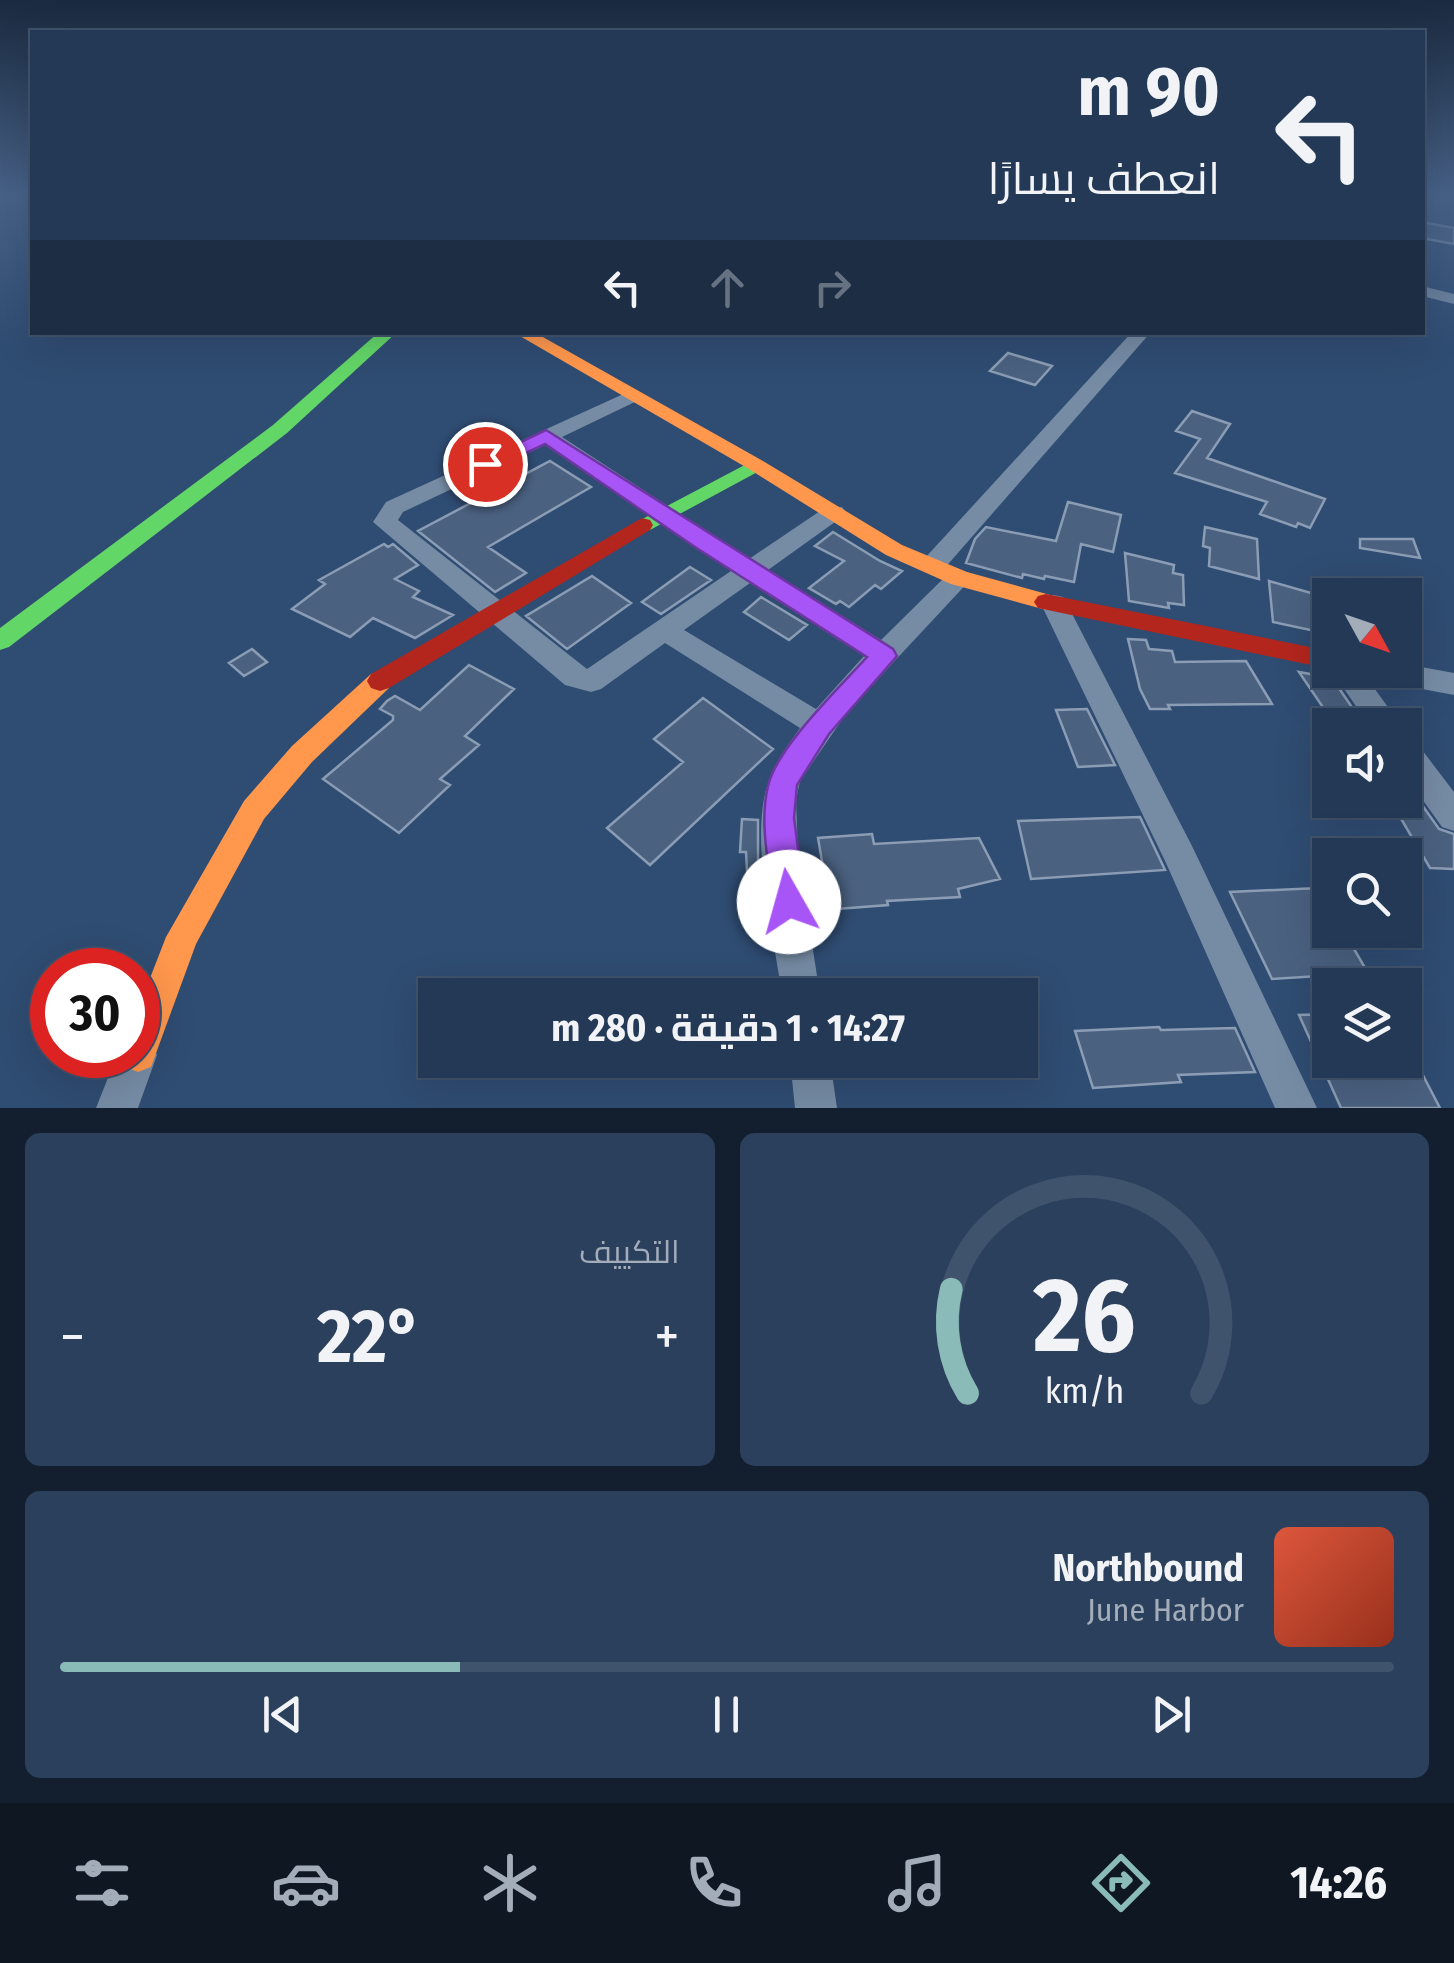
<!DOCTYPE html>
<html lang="ar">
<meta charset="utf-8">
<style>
body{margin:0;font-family:"Fira Sans Condensed",Cairo,sans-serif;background:#2b405c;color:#f1f3f6;direction:rtl;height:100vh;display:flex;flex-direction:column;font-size:38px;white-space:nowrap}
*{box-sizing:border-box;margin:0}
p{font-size:32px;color:#a3acb9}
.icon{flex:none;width:55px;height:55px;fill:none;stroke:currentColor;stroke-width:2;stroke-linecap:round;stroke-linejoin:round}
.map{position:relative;height:1108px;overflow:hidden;direction:ltr}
.details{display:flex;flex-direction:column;gap:25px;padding:25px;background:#131f2f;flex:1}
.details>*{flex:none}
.banner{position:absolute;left:30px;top:30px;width:1395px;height:305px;border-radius:0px;box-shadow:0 10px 40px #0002,0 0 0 2px #40536c;direction:rtl;background:#233956;color:#f1f3f6;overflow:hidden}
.needle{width:65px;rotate:130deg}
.controls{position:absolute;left:1312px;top:578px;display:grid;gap:20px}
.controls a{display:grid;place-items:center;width:110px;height:110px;border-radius:0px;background:#233956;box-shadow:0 10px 40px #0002,0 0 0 2px #40536c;font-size:50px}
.speed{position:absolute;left:30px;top:948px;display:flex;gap:20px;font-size:50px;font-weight:700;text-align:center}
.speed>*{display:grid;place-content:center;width:130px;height:130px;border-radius:50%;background:#233956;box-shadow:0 10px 40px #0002,0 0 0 2px #40536c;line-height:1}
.speed .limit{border:15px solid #d22;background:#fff;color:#111}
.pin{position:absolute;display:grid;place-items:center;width:85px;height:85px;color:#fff;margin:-42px;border:5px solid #fff;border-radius:50%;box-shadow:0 2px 10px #0007}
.me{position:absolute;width:110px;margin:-55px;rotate:353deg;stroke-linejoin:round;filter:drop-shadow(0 0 8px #0008)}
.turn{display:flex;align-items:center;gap:35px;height:210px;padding:0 40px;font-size:45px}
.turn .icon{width:130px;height:130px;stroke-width:2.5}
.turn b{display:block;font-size:70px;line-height:85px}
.lanes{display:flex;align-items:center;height:95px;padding:0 40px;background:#0003;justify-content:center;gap:50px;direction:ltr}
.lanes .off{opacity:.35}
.big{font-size:75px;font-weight:700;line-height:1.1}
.details .card{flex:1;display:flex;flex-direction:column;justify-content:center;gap:15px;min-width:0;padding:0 35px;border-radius:15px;background:#2b405c}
.details .dial{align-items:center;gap:0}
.dial svg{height:260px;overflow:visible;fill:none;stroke:#40536c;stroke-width:7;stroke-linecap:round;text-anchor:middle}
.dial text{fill:#f1f3f6;stroke:none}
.song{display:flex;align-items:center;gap:30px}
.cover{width:120px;height:120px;border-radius:15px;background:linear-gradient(135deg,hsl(10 70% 55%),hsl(10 70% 35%))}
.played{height:10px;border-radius:5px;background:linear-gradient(90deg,#8bbbb9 30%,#40536c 30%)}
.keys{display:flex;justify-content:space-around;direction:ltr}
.heat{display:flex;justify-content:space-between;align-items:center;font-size:55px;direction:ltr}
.details .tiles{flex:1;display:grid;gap:25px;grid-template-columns:1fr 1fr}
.card:last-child{grid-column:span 2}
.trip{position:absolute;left:418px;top:978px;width:620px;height:100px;border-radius:0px;background:#233956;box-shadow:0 10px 40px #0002,0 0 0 2px #40536c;font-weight:700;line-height:100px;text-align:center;direction:rtl}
.dock{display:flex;height:160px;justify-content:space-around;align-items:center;background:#0e1722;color:#a3acb9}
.dock .icon{width:70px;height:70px}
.dock .current{color:#8bbbb9}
.dock b{font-size:45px;color:#f1f3f6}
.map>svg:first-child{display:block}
</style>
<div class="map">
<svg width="1454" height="1108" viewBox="0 0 1454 1108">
<rect width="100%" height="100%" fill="#2f4c72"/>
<path fill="#4a6180" stroke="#8b9db4" stroke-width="2.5" d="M1422,222l32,6v16l-32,-6z
M1008,353l44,13 -17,19 -45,-14z
M1192,411l38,13 -23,34 118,41 -15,29 -12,-5 -2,4 -36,-13 7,-12 -92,-29 25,-34 -24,-8z
M550,461l41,26 -103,60 38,26 -31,19 -77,-61z
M1068,502l53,13 -8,37 -32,-8 -7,38 -29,-6 -1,3 -21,-5 -1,4 -56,-15 9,-24 11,-12 70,14z
M1205,527l52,12 2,40 -50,-13 1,-18 -7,-2z
M833,532l47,29 22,10 -21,18 -6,-4 -26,22 -9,-6 -4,3 -27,-16 35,-27 -29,-15z
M1360,539h53l7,19 -60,-10z
M384,544l4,3 5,-3 25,21 -23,14 24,12 -6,6 40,18 -38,23 -42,-20 -23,19 -58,-28 33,-25 -6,-4z
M1125,553l49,12 -1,8 10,2 1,30 -16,-2 1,5 -40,-7z
M690,567l21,13 -50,34 -19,-12z
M592,576l39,27 -64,46 -41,-33z
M1269,581l49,14 6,38 -51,-11z
M761,597l46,28 -18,15 -45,-28z
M1128,639l18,1 3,9 23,2 3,11 71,-1 26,43 -104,1 2,4h-20l-10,-20z
M252,649l15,13 -23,14 -15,-13z
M469,665l45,24 -49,47 14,9 -39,34 10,6 -51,48 -76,-54 70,-59v-4l-13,-7 7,-8 8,-5 25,14z
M1299,672l33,6 32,47h-29z
M703,698l70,51 -123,116 -43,-37 76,-66 -29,-23z
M1087,709l28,56 -37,2 -22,-57z
M1405,781l34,48 15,5v35l-24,-1 -40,-68h15z
M1140,817l25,53 -134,9 -13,-58z
M742,819l16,1v39l9,69 -17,1 -4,-77h-6z
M872,834l2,10 105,-6 21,41 -42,10 2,8 -73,4 1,4 -77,6 -7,-43 19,-1 -5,-29z
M1319,888l11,18v24h13l25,43 -96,6 -42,-87z
M1330,1014v46h85l25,48h-99l-42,-93z
M1159,1027l2,3 74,-2 20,44 -77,3 3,7 -88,6 -18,-57z"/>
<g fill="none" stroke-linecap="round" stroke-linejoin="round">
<path fill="#768ca5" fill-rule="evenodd" d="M1422,286l32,8v10l-32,-8z
M1132,332h19l-208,238h-18l-4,-6 4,-6z
M630,391l10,6 -3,4 -75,36 187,122 77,-52h16l4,5 -4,5 -74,53 113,70 69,-68h18l4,6 -124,133 -48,70 -4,19 2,54 22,141h-38c-8,-60 -33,-155 -14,-212 6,-20 20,-38 32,-55l-135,-85 -64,46 -10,3 -26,-7 -192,-163 13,-20zM545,445l186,126 -144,98 -189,-149 5,-8zM750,583l114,73 -48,53 -132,-79z
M1054,595l9,2 4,7 125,242 125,262h-42l-109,-245 -125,-259 4,-7z
M1405,664l49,9v22l-75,-14 -10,-3 -4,-8h40z
M1331,670h30l40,55h-32z
M1405,738l11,4 38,50v39l-12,-4 -37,-52z
M138,1035l13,6 6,14 -19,53h-42l21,-53h21z
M790,1060h40l7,48h-42z"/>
<path fill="#63d668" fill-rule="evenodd" d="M379,332h18l-110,101 -278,214 -9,3v-22l273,-203z
M756,459l10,6 -3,4 -113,61h-16l-3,-5z"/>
<path fill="#ff974d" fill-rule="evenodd" d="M513,332h21l229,129 139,84 65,27 87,24 4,6 -12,8 -95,-26 -65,-29 -137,-86z
M380,671l9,3 4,7 -4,7 -77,74 -48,57 -68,125 -45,123 -13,5 -13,-5 -5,-12h18v-46l28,-72 78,-136 48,-55 79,-72z"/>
<path fill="#b3261e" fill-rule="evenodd" d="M642,518l8,2 3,5 -3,5 -261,158 -9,3 -9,-3 -4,-7 4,-7z
M1046,594l284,57v18l-292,-61 -4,-6 4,-6z"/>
</g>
<linearGradient id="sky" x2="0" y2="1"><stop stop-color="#1a2a3f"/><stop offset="0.56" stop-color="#476187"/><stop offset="1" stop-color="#476187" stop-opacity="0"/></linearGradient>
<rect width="1454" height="349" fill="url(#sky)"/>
<path fill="#a855f7" stroke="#6d37a1" stroke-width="2.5" d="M546,430l347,219 4,7 -68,78 -32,51 -3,33 11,84 -5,10 -11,5 -11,-5 -5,-10c-4,-38 -14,-79 -5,-116 9,-39 72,-99 99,-129l-172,-110 -150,-103 -53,25 -7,2 -10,-7z"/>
</svg>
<div class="controls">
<a><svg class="needle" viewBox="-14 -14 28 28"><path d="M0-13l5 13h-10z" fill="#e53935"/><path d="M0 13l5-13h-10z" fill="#a3acb9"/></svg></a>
<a><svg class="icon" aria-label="sound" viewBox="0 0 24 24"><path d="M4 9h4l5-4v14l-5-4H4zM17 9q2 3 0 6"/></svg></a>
<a><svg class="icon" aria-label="search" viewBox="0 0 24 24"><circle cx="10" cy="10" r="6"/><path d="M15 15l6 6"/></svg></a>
<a><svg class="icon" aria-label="layers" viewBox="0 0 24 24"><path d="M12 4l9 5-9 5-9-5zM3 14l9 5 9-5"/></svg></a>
</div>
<div class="speed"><div class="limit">30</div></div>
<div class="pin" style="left:485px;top:464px;background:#d93025"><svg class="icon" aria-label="arrive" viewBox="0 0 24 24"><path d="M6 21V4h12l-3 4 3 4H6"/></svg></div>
<svg class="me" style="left:789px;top:902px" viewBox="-20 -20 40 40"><circle r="19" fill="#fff"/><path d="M0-13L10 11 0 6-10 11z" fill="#a855f7"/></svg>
<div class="trip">14:27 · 1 دقيقة · 280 m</div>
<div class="banner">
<div class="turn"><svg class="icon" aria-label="left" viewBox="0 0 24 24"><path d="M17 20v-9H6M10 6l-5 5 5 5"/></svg><div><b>90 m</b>انعطف يسارًا</div></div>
<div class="lanes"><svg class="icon" aria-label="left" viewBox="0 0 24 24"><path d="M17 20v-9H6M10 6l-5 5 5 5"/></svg><svg class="icon off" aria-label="ahead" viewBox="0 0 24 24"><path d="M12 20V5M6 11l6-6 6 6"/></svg><svg class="icon off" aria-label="right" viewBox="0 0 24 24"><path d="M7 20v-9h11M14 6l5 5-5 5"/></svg></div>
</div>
</div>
<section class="details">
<div class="tiles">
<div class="card dial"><svg viewBox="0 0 100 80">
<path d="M14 69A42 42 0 1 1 86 69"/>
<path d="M14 69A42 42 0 0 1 9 37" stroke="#8bbbb9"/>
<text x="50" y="56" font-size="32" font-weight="700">26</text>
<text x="50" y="72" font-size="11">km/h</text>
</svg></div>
<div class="card"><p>التكييف</p>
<div class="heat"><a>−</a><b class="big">22°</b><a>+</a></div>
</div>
<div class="card">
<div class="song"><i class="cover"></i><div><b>Northbound</b><p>June Harbor</p></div></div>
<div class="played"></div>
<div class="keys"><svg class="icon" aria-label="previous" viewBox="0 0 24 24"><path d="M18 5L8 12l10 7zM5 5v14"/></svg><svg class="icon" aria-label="pause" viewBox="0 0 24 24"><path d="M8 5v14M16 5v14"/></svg><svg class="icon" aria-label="next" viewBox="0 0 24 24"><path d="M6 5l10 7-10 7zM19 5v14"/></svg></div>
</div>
</div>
</section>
<nav class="dock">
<b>14:26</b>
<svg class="icon current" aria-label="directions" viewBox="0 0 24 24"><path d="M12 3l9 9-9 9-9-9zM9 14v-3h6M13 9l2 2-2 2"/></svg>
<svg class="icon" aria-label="music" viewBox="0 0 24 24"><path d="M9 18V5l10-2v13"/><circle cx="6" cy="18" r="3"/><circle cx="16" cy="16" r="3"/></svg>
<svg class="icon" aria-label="phone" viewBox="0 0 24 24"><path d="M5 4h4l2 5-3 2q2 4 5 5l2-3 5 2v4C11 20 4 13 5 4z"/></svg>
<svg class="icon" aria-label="climate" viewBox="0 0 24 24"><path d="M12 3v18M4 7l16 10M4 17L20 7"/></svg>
<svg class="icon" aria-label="car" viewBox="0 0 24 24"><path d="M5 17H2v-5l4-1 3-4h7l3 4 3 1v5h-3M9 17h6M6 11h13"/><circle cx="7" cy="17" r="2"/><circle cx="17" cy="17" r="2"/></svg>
<svg class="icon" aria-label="filters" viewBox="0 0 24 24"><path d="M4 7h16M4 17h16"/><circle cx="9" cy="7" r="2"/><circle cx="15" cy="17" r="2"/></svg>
</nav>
